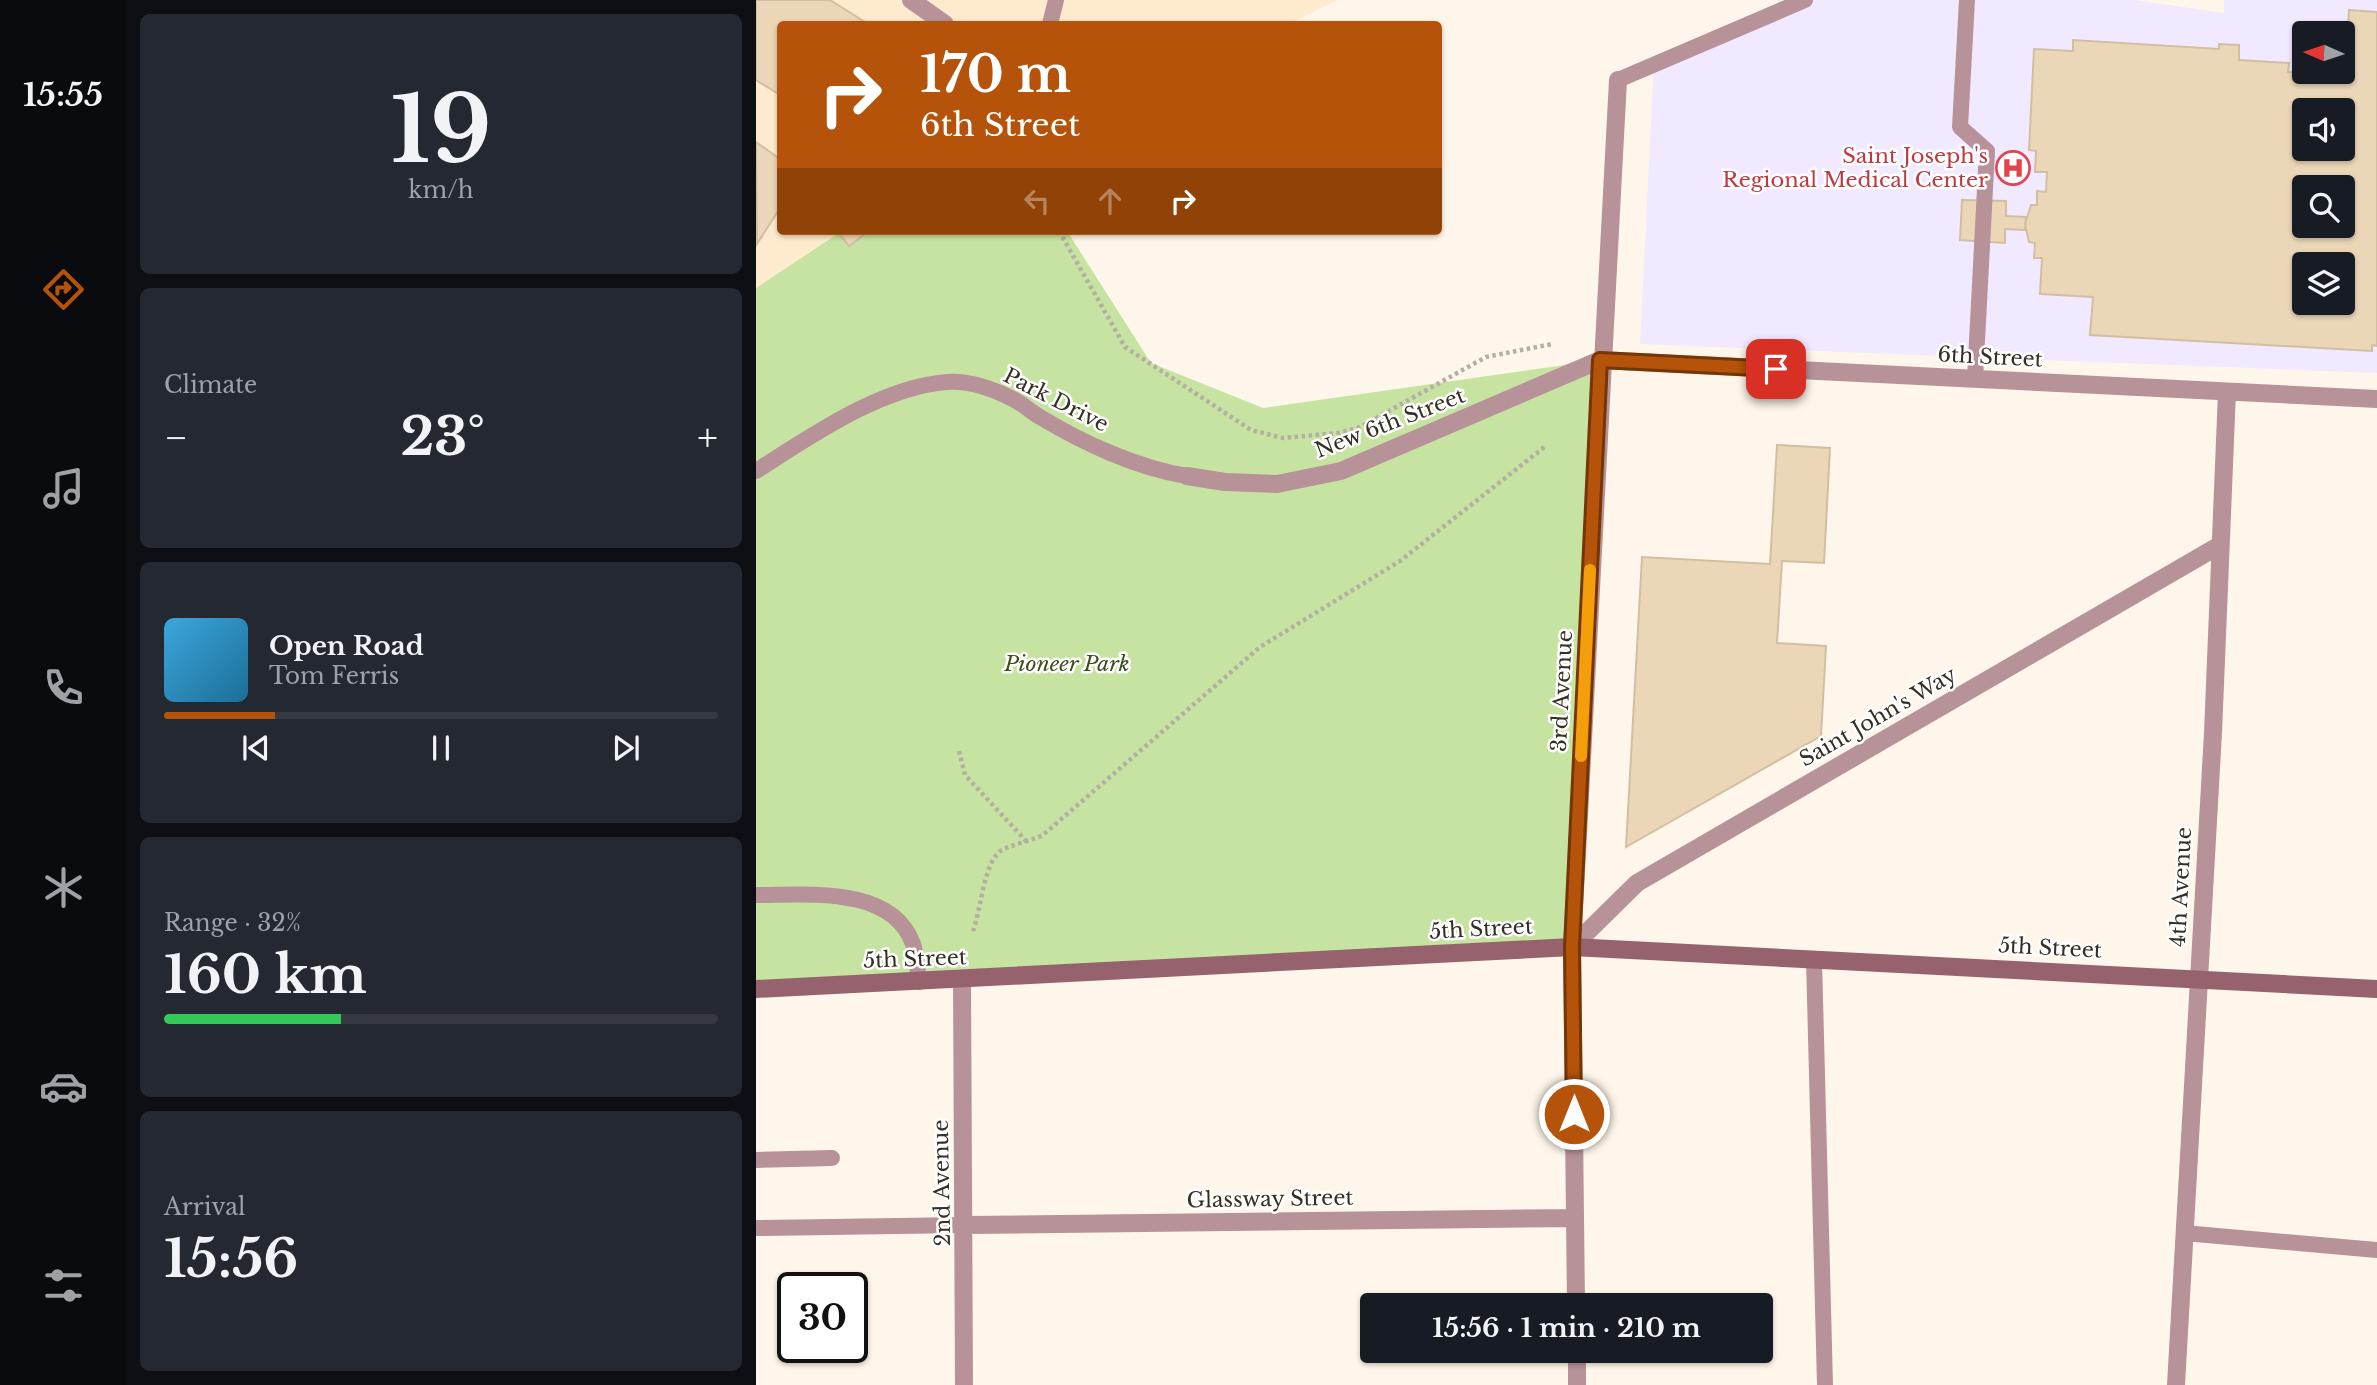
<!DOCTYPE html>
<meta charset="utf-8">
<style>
body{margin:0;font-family:"Libre Baskerville",serif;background:#242831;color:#f1f3f6;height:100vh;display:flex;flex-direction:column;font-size:26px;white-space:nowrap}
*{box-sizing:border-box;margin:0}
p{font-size:23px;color:#9ea1a6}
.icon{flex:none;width:38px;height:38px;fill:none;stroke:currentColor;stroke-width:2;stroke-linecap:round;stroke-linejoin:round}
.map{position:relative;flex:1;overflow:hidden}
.drawer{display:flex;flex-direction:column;gap:14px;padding:14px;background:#0d0f14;width:630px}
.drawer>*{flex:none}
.top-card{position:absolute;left:21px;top:21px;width:665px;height:214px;border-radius:7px;box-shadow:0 2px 5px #0004;background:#b45309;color:#fff;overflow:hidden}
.needle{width:46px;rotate:273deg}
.buttons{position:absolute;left:1536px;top:21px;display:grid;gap:14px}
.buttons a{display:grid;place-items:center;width:63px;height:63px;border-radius:7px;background:#171b24;box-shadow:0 2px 5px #0004;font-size:35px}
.speed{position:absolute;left:21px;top:1272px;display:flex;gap:14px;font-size:35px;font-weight:700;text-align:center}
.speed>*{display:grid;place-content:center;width:91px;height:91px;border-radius:50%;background:#171b24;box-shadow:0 2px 5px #0004;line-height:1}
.speed .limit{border:4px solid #111;border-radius:10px;background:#fff;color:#111}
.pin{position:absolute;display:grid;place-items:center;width:60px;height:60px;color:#fff;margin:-30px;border-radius:14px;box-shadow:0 4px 10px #0006}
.me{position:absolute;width:77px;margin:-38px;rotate:0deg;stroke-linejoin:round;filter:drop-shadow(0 0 5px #0008)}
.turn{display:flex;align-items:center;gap:24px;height:147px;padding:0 28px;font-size:32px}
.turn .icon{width:91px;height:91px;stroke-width:2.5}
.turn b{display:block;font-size:49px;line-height:60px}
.lanes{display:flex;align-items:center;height:66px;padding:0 28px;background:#0003;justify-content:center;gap:35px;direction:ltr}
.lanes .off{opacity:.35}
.big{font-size:52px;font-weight:800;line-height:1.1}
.drawer .card{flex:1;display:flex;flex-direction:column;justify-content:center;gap:10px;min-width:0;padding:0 24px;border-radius:10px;background:#242831}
.drawer .dial{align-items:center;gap:0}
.dial b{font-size:91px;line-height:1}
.song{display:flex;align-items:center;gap:21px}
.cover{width:84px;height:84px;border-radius:10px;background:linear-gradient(135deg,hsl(200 70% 55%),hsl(200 70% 35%))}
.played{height:7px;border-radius:4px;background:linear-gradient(90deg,#b45309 20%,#363941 20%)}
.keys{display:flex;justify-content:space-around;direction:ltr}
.heat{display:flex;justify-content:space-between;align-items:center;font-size:38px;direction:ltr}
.charge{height:10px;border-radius:5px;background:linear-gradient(90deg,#34c759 32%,#363941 0)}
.trip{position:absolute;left:604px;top:1293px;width:413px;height:70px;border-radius:7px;background:#171b24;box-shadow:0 2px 5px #0004;font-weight:800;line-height:70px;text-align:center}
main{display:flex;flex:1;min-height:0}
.dock{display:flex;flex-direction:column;width:126px;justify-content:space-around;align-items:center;background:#090b0e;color:#9ea1a6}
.dock .icon{width:49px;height:49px}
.dock .current{color:#b45309}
.dock b{font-size:32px;color:#f1f3f6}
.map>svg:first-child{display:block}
</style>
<main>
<nav class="dock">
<b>15:55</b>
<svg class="icon current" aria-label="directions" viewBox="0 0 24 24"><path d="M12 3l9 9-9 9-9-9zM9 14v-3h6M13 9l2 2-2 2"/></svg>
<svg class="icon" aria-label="music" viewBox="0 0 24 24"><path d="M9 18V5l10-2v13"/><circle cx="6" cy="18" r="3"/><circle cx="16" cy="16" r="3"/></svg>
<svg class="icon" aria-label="phone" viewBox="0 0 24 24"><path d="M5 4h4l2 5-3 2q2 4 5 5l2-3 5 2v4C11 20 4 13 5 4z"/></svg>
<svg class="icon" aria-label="climate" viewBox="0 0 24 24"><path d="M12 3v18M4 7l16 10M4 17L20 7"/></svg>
<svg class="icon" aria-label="car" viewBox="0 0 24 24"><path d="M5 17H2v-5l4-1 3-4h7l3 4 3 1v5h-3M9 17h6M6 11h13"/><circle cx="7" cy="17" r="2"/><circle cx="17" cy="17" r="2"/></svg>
<svg class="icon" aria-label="filters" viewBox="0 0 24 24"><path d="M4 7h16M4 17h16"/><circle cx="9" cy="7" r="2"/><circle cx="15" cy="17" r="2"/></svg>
</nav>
<section class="drawer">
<div class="card dial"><b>19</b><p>km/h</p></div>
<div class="card"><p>Climate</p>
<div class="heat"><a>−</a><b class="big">23°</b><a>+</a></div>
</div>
<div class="card">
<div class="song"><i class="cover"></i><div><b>Open Road</b><p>Tom Ferris</p></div></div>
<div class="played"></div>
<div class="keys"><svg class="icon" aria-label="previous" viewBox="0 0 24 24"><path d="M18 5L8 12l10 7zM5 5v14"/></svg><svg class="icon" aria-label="pause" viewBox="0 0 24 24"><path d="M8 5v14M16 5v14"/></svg><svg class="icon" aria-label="next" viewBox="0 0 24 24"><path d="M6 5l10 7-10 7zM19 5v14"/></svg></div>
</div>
<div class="card"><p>Range · 32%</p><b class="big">160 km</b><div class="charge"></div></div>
<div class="card"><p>Arrival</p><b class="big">15:56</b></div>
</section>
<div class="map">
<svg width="1621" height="1385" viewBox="0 0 1621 1385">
<rect width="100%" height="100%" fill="#fef6ea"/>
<path fill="#feebcd" d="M0,0h581l-48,24h-509v207h62l-86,57z"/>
<path fill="#f1e9ff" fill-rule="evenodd" d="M1049,0h329l90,13v-13h153v373l-737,-29 14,-280zM1549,33h38v39h-38zM1549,110h38v39h-38zM1549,187h38v39h-38zM1549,264h38v39h-38z"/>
<path fill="#c7e3a2" d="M86,231h225l84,132 112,45 337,-48 -28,587 -816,42v-701z"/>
<path fill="#ebd7b8" stroke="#d2bfa1" stroke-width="2" fill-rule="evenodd" d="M0,0h74l38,24h-88v71l-24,-15z
M1593,10l28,2v334l-5,-1v6l-282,-16 3,-38 -53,-3 2,-36h-8l1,-15 -6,-1 -4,-18 6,-19h6v-14l9,1 1,-20h-12l1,-21 -7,-1 5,-101 39,2v-11l146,9v-5l20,1v15l50,3 -1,9 57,3zM1549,110h38v39h-38zM1549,187h38v39h-38zM1549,264h38v39h-38z
M0,142l24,17v49l-23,36z
M1206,200l44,1v15l20,1 -1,13 -20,-1v14l-45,-3z
M81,231h32l-20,15z
M1021,445l53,3 -6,115 -42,-2 -5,82 49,3 -5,90 -195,111 16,-290 128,7z"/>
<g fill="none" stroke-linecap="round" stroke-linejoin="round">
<path stroke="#b5aea2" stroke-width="4.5" stroke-dasharray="3.5 3.5" stroke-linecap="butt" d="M303,231l66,116 126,83 32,8 55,-5 22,-6 126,-70 66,-13
M203,751l6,24 62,67
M217,931c8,-21 11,-71 29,-81 6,-4 31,-10 41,-15l217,-188 140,-86 147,-116"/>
<path stroke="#b89299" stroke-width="16" d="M1211,0l-7,127 27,24 -12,228
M294,24l6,-24
M862,80l187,-80
M0,471c55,-35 125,-84 191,-89 23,-2 46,7 66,17 10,5 18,13 27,18 43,26 97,51 147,59
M0,895c50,0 136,-10 157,49 4,11 4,26 6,38
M1058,959l11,426
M0,1160l76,-2
M0,1228l209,-3
M1428,1233l193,17"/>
<path stroke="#b89299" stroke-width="18" d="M155,0l34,24
M431,476l38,6 52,2 64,-13 259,-111 777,39
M816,947l65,-64 583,-338
M206,980l2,405
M209,1225l610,-7
M820,1306l-4,-359 46,-867
M821,1351v34
M1420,1385l37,-652 14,-341"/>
<path stroke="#96626d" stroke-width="18" d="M0,989l816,-42 805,42"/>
</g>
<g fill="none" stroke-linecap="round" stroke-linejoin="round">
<g stroke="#753606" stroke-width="18">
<path id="route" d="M818,1114l-2,-167 28,-587 176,9"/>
</g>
<use href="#route" stroke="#b45309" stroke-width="12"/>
<path stroke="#f59e0b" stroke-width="12" d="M825,756l9,-186"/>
</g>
<defs>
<g id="hospital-ring" transform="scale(1.75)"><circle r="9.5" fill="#fff" stroke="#e0444e" stroke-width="1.5"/><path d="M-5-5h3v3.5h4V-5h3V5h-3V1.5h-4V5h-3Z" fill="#e0444e"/></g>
</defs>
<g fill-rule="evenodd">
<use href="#hospital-ring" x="1257" y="168"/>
</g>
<g text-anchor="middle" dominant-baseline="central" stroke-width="5" stroke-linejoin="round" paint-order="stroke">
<g font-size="21" fill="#be3a42" stroke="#fff" text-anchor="end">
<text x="1232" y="156">Saint Joseph's<tspan x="1232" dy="24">Regional Medical Center</tspan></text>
</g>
<g font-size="21" fill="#362f23" stroke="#fff">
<text transform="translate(1234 357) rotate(3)">6th Street</text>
<text transform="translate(300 400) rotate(27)">Park Drive</text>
<text transform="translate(634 423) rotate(-21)">New 6th Street</text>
<text transform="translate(806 691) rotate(-87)">3rd Avenue</text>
<text transform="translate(1122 717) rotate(-30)">Saint John's Way</text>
<text transform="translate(1425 887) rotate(-87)">4th Avenue</text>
<text transform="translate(725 929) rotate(-3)">5th Street</text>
<text transform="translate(1294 948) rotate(3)">5th Street</text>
<text transform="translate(159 959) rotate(-2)">5th Street</text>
<text transform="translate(186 1183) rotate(-91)">2nd Avenue</text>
<text transform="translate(514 1199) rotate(-1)">Glassway Street</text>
</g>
<g font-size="21" font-style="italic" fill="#3b4e1b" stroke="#fff">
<text x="311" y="664">Pioneer Park</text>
</g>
</g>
</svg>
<div class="buttons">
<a><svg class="needle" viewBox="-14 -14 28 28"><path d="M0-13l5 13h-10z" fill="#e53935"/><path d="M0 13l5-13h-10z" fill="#9ea1a6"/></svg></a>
<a><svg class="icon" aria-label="sound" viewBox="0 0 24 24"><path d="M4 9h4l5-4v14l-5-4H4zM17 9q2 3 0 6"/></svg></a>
<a><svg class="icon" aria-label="search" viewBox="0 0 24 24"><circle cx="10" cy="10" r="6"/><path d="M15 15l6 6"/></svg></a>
<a><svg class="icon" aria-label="layers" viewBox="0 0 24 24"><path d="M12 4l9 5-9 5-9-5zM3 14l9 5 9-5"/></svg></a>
</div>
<div class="speed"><div class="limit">30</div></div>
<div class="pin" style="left:1020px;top:369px;background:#d93025"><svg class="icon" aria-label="arrive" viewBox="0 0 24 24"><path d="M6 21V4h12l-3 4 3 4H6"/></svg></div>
<svg class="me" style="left:818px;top:1114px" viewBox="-20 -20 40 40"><circle r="17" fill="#b45309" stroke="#fff" stroke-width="3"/><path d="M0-11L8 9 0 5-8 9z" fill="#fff"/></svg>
<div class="trip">15:56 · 1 min · 210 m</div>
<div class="top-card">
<div class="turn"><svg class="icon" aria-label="right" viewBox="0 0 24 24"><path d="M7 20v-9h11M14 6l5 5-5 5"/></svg><div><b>170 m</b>6th Street</div></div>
<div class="lanes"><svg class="icon off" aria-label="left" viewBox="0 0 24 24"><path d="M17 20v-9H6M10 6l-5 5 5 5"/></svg><svg class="icon off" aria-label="ahead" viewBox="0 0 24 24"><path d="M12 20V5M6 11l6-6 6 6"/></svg><svg class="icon" aria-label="right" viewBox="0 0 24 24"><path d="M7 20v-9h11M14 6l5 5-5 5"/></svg></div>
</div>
</div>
</main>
